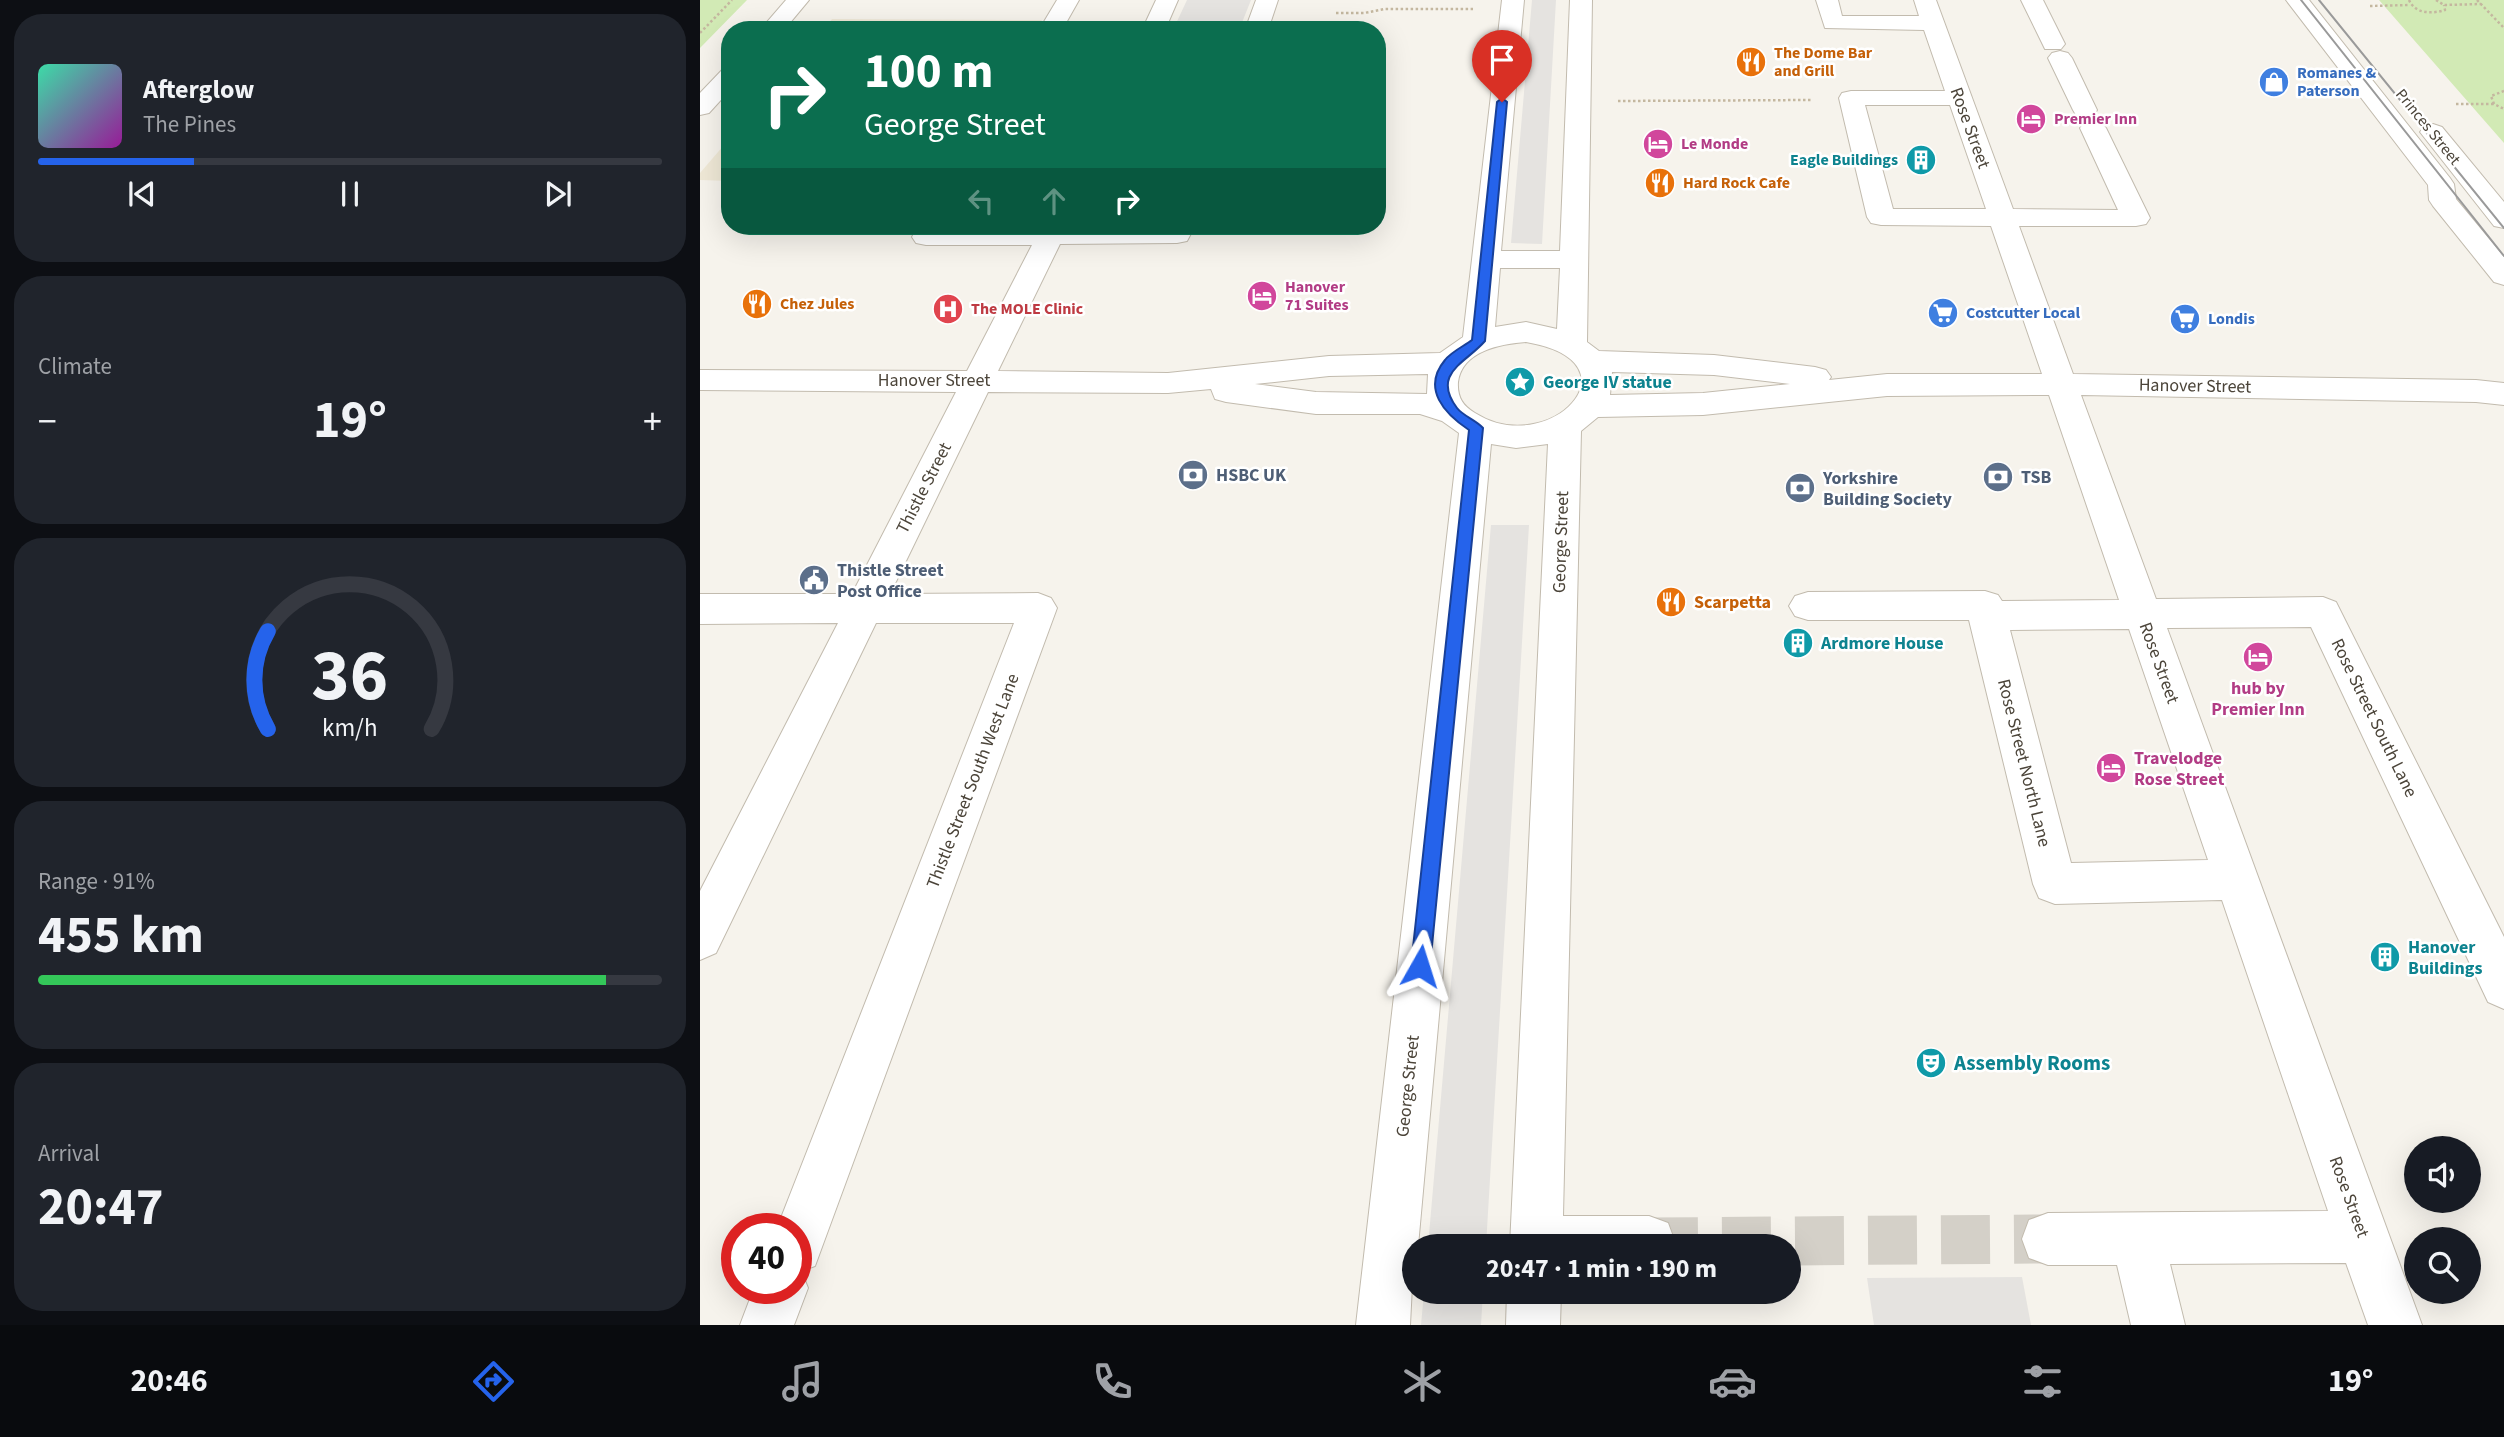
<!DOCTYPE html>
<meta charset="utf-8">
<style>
body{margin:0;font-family:"Source Sans 3",sans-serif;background:#20242c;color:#f1f3f6;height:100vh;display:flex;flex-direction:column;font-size:26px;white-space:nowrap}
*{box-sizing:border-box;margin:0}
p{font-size:23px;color:#9ea1a6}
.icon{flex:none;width:38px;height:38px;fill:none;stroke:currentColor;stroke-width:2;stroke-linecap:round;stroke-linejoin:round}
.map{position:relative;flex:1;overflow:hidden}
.panel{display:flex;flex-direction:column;gap:14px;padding:14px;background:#0d0f14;width:700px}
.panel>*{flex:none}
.banner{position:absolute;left:21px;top:21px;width:665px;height:214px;border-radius:28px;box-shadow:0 7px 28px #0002;background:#0b6e4f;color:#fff;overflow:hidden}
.buttons{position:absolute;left:1704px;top:1136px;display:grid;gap:14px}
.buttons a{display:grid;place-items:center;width:77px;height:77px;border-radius:50%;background:#171b24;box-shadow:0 7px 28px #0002;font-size:35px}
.speed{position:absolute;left:21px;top:1213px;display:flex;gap:14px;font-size:35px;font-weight:700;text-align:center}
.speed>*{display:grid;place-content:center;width:91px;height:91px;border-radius:50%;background:#171b24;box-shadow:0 7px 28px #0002;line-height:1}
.speed .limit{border:10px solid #d22;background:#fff;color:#111}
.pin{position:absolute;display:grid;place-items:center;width:60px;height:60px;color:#fff;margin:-72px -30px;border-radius:50% 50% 50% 0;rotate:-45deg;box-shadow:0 0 7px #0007}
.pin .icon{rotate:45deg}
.me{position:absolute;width:77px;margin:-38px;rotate:6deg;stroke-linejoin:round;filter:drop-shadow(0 0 5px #0008)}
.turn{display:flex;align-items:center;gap:24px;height:147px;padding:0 28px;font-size:32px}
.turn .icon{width:91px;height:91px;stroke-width:2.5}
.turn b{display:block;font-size:49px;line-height:60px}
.lanes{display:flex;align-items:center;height:66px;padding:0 28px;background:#0003;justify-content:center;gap:35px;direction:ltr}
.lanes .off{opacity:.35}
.big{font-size:52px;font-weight:700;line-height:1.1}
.panel .tile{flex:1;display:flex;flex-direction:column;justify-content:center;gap:10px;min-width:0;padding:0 24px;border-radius:28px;background:#20242c}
.panel .dial{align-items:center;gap:0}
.dial svg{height:182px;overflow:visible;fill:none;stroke:#363941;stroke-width:7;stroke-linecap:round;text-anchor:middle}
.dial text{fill:#f1f3f6;stroke:none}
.song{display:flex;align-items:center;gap:21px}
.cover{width:84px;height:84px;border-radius:10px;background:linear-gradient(135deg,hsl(160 70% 55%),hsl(300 70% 35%))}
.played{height:7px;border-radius:4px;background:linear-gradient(90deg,#2563eb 25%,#363941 25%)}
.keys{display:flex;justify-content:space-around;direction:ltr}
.heat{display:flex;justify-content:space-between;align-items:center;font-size:38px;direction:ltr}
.charge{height:10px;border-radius:5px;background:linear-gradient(90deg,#34c759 91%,#363941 0)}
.trip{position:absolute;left:702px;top:1234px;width:399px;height:70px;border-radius:35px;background:#171b24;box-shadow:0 7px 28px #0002;font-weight:700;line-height:70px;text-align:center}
.dock{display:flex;height:112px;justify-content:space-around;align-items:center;background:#090b0e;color:#9ea1a6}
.dock .icon{width:49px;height:49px}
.dock .active{color:#2563eb}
.dock b{font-size:32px;color:#f1f3f6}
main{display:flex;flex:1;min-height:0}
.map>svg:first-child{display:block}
</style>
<main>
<section class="panel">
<div class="tile">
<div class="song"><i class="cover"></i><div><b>Afterglow</b><p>The Pines</p></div></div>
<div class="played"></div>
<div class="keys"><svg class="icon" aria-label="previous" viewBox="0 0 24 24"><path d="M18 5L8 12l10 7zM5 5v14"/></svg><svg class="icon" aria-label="pause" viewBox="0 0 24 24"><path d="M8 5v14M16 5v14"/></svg><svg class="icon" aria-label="next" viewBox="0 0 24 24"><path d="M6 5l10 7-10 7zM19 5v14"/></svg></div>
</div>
<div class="tile"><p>Climate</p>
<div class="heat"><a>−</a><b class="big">19°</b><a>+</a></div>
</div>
<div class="tile dial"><svg viewBox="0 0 100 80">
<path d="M14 69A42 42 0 1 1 86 69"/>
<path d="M14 69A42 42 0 0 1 14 26" stroke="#2563eb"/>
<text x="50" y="56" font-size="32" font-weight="700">36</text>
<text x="50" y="72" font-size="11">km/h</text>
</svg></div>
<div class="tile"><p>Range · 91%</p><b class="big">455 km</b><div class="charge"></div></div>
<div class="tile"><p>Arrival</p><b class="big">20:47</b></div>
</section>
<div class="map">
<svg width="1804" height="1325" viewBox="0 0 1804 1325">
<rect width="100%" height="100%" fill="#f6f3ec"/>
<path fill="#efe8d6" d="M132,19l210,1 -7,10h-212z
M30,138v43l-30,-1v-7z"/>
<path fill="#d2eab5" d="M0,0h47l-47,48z
M1679,0h125v143z"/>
<path fill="#e5e3e0" d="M487,0h64l-12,30h-66z
M832,0h24l-14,244 -31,-1z
M791,525h38l-43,721h-58z
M1322,1277l9,48h-157l-7,-47z
M724,1292h59l-2,33h-60z"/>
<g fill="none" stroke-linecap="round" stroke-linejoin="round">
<path stroke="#d4d0c8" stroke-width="49" stroke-dasharray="49 24" stroke-linecap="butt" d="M949,1242l399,-3"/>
<g stroke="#c2bbae" stroke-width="2">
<path id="minor" d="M86,0h23l-25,30h-24z
M357,0h22l-17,30h-23z
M456,0h22l-13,30h-23z
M556,0h22l-10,30h-23z
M802,0h22l-23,251h59l10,-251h22l-5,342 12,9 115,4 101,12 11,3 5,7 -2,3 58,-6h155l-51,-148 -110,-1 -10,-2 -4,-6 -28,-119 3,-5 9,-2h94l-21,-61 -99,-2 -9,-28h22l4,16h77l-5,-16h22l77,209 105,1 -38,-82 4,-5 9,-3 9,3 4,5 44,90 -4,6 -10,2h-117l54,148 403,6 28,3v22l-28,-3 -395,-7 75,204 167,-2 13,5 168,335v72l-16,-7 -177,-375 -144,1 255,697h-54l-22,-62 -176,1 15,61h-54l-14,-60h-69l-19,-7 -7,-19 7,-19 19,-7 280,-2 -106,-311 -167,4 -16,-6 -6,-14 -64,-264h-161l-13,-4 -6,-10 6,-10 13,-4 177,-1 13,4 4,6 117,-1 -70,-205 -162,1 -184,19 -105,2 -17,14 -18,785h86l19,7 7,19 -1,4h-164l38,-802 -32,4 -25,-4 -73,802h-4l-4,79h-54l103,-892 -17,-12 -22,-7h-104l-90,-12 -11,-3 -4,-10 -43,4 -180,-1 -98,202 148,-1 13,5 6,10 -235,639 -7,19 -14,5 7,17 -14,37h-54l14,-37h42v-60h-19l237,-605h-138l-160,330 -16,7v-69l138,-268 -138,1v-30h152l104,-202 -256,-2v-20l267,1 65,-126h-106l-10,-2 -4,-6 6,-11h28l-1,2 250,-2 -8,15 -10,2 -117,1 -62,127 170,2 161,-17 111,-3 23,-16zM1165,105h85l36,104h-93zM800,268h60l-3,61 -31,-7 -31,5zM826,342c118,20 23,118 -51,71 -12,-7 -18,-16 -17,-31 4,-31 42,-38 68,-40zM912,372l102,3 76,9 -87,9 -93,2zM728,374l-1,20 -111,-2 -61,-8 74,-8zM1429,629l79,231 -137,3 -61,-233z
M1321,0h22l22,44 -4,5h-16z
M1586,0h23l141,178 4,6 2,15 48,58v28l-10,-3 -61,-76 -4,-6 -1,-15z
M1360,51l8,2 4,5 25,52 -3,5 -9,2 -9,-2 -3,-5 -25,-52 4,-5z
M30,68v22l-21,23 -9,2v-22l22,-23z
M1733,124l9,3 62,75v26l-10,-2 -74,-94 4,-5z
M807,1292h54l-1,33h-54z"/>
</g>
<path stroke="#c4b79f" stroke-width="2.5" stroke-dasharray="2.5 2.5" stroke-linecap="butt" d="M1709,0c6,14 23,14 36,10l-1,-5
M1736,0l8,5 37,-1
M1777,0l27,28
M1670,6l40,-1
M636,13h28l21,-4h88
M0,33l32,-33
M1804,91l-13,5 3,8 10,5
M918,101l194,-1
M1756,104h38"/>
<use href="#minor" fill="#fff" fill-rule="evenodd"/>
<path stroke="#9a9a9a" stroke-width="2" d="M1601,0l203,256
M1619,0l185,228"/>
</g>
<path fill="#2563eb" stroke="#184099" stroke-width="2" d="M802,98l5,4 -22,239c-19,22 -54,32 -28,67 6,8 19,12 26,20l-53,538 -3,7 -7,2 -6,-2 -3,-7 58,-536c-24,-16 -48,-41 -24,-70 6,-8 19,-14 27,-20l25,-238z"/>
<defs>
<g id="restaurant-disc" transform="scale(1.575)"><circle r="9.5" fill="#e8710a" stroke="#fff"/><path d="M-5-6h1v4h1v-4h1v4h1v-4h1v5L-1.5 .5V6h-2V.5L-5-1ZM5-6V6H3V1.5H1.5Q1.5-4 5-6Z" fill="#fff"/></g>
<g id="shop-disc" transform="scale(1.575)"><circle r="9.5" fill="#3f7fe0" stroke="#fff"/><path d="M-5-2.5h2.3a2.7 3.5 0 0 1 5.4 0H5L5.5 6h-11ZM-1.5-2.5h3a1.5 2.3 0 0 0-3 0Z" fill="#fff"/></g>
<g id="hotel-disc" transform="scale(1.575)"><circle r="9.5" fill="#d1479c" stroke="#fff"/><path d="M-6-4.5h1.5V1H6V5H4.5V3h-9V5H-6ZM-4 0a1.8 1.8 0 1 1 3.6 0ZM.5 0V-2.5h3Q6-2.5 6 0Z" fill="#fff"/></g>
<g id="building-disc" transform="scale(1.575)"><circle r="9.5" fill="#0f9aa8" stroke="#fff"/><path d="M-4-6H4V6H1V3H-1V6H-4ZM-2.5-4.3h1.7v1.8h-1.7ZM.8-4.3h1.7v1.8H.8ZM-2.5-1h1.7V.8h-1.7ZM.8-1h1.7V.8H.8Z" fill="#fff"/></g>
<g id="hospital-disc" transform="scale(1.575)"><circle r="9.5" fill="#e0444e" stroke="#fff"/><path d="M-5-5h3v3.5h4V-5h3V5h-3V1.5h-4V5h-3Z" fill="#fff"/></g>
<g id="supermarket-disc" transform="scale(1.575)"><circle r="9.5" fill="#3f7fe0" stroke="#fff"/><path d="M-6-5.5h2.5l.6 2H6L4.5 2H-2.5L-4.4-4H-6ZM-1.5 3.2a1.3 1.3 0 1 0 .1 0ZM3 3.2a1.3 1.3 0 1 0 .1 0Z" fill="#fff"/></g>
<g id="sight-disc" transform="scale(1.575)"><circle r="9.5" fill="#0f9aa8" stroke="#fff"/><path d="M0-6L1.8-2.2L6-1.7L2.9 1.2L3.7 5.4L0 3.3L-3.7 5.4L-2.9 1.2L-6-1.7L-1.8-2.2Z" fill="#fff"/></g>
<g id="bank-disc" transform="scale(1.575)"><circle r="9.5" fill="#5c6f8a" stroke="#fff"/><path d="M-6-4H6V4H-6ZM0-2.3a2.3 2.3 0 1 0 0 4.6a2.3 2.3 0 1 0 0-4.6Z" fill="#fff"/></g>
<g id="civic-disc" transform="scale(1.575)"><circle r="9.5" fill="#5c6f8a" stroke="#fff"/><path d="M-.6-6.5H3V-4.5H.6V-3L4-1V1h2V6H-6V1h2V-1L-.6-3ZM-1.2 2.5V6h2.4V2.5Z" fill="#fff"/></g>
<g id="theatre-disc" transform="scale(1.575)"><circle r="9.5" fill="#0f9aa8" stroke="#fff"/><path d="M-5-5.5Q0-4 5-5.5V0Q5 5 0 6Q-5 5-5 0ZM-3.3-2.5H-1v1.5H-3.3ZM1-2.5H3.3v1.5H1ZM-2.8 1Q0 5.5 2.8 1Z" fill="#fff"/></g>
</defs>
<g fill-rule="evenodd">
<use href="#restaurant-disc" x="1051" y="62"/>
<use href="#shop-disc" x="1574" y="82"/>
<use href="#hotel-disc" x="1331" y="119"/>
<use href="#hotel-disc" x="958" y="144"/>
<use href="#building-disc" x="1221" y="160"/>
<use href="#restaurant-disc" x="960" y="183"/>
<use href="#hotel-disc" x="562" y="296"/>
<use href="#restaurant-disc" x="57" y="304"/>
<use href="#hospital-disc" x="248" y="309"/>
<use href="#supermarket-disc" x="1243" y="313"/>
<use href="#supermarket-disc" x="1485" y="319"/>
<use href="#sight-disc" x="820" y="382"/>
<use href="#bank-disc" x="493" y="475"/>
<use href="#bank-disc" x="1298" y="477"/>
<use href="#bank-disc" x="1100" y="488"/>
<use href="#civic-disc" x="114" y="580"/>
<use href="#restaurant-disc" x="971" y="602"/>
<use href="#building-disc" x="1098" y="643"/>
<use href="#hotel-disc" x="1558" y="657"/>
<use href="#hotel-disc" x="1411" y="768"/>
<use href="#building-disc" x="1685" y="957"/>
<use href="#theatre-disc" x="1231" y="1063"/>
</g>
<g text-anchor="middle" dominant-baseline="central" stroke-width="5" stroke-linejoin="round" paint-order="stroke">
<g font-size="16" font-weight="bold" fill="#c56008" stroke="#fff" text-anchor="start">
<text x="1074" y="53">The Dome Bar<tspan x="1074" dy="18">and Grill</tspan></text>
<text x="983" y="183">Hard Rock Cafe</text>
<text x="80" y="304">Chez Jules</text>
</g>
<g font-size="16" font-weight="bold" fill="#366cbe" stroke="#fff" text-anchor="start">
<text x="1597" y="73">Romanes &amp;<tspan x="1597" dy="18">Paterson</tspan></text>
<text x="1266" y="313">Costcutter Local</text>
<text x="1508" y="319">Londis</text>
</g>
<g font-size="16" font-weight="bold" fill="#b23c85" stroke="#fff" text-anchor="start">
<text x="1354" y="119">Premier Inn</text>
<text x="981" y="144">Le Monde</text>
<text x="585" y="287">Hanover<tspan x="585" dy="18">71 Suites</tspan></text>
</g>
<g font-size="16" fill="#4b4439" stroke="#fff">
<text transform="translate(1728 127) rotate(51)">Princes Street</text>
</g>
<g font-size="16" font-weight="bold" fill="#0d838f" stroke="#fff" text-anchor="end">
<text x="1198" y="160">Eagle Buildings</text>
</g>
<g font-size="16" font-weight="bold" fill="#be3a42" stroke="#fff" text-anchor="start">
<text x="271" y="309">The MOLE Clinic</text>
</g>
<g font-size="18" fill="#4b4439" stroke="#fff">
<text transform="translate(1270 128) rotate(70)">Rose Street</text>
<text x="234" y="380">Hanover Street</text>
<text transform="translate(1495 386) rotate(1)">Hanover Street</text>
<text transform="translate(224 488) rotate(-63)">Thistle Street</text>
<text transform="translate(861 542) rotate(-88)">George Street</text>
<text transform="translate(1459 663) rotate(70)">Rose Street</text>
<text transform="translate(1674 718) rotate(64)">Rose Street South Lane</text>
<text transform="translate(1324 763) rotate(76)">Rose Street North Lane</text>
<text transform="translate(273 781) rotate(-69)">Thistle Street South West Lane</text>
<text transform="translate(708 1086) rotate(-84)">George Street</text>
<text transform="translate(1649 1197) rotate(70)">Rose Street</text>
</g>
<g font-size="18" font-weight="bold" fill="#0d838f" stroke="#fff" text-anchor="start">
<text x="843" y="382">George IV statue</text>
<text x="1121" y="643">Ardmore House</text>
<text x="1708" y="947">Hanover<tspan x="1708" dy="21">Buildings</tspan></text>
</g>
<g font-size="18" font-weight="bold" fill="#4e5e75" stroke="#fff" text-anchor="start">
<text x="516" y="475">HSBC UK</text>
<text x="1321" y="477">TSB</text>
<text x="1123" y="478">Yorkshire<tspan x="1123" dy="21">Building Society</tspan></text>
<text x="137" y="570">Thistle Street<tspan x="137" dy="21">Post Office</tspan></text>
</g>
<g font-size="18" font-weight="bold" fill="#c56008" stroke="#fff" text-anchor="start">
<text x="994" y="602">Scarpetta</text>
</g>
<g font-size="18" font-weight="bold" fill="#b23c85" stroke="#fff">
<text x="1558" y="688">hub by<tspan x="1558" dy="21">Premier Inn</tspan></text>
<text x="1434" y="758" text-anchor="start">Travelodge<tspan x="1434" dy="21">Rose Street</tspan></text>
</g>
<g font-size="21" font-weight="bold" fill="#0d838f" stroke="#fff" text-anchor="start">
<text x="1254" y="1063">Assembly Rooms</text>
</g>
</g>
</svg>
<div class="buttons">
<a><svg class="icon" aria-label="sound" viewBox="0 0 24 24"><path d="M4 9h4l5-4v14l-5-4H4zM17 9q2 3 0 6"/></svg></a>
<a><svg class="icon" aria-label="search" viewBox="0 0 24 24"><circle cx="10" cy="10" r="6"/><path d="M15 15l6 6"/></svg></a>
</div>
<div class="speed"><div class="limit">40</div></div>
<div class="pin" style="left:802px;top:102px;background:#d93025"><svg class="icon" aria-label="arrive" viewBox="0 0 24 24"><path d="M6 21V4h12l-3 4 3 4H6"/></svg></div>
<svg class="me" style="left:720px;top:966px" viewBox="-20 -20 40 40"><path d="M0-17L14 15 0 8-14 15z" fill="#2563eb" stroke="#fff" stroke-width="4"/></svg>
<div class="trip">20:47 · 1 min · 190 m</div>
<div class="banner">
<div class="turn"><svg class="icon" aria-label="right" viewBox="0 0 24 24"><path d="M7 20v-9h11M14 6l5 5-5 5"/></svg><div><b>100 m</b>George Street</div></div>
<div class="lanes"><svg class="icon off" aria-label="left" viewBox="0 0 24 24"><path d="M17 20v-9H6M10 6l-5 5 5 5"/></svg><svg class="icon off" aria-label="ahead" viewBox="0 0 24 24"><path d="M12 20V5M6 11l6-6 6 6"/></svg><svg class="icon" aria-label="right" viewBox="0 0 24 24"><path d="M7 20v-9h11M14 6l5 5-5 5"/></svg></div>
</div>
</div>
</main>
<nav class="dock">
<b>20:46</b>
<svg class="icon active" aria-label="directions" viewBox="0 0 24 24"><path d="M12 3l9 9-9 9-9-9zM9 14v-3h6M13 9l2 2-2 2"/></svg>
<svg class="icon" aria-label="music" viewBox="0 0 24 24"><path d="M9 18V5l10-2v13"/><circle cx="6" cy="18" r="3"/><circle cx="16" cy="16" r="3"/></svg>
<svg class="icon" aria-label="phone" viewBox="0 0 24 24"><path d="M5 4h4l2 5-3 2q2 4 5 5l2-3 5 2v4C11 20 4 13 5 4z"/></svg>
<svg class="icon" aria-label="climate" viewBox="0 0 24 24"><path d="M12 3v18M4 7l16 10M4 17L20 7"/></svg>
<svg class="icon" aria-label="car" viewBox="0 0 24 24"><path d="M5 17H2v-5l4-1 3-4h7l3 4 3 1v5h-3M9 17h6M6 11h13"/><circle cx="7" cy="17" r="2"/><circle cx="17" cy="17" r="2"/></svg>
<svg class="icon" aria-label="filters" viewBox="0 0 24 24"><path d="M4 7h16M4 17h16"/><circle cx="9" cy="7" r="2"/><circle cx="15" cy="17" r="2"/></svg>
<b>19°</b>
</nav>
